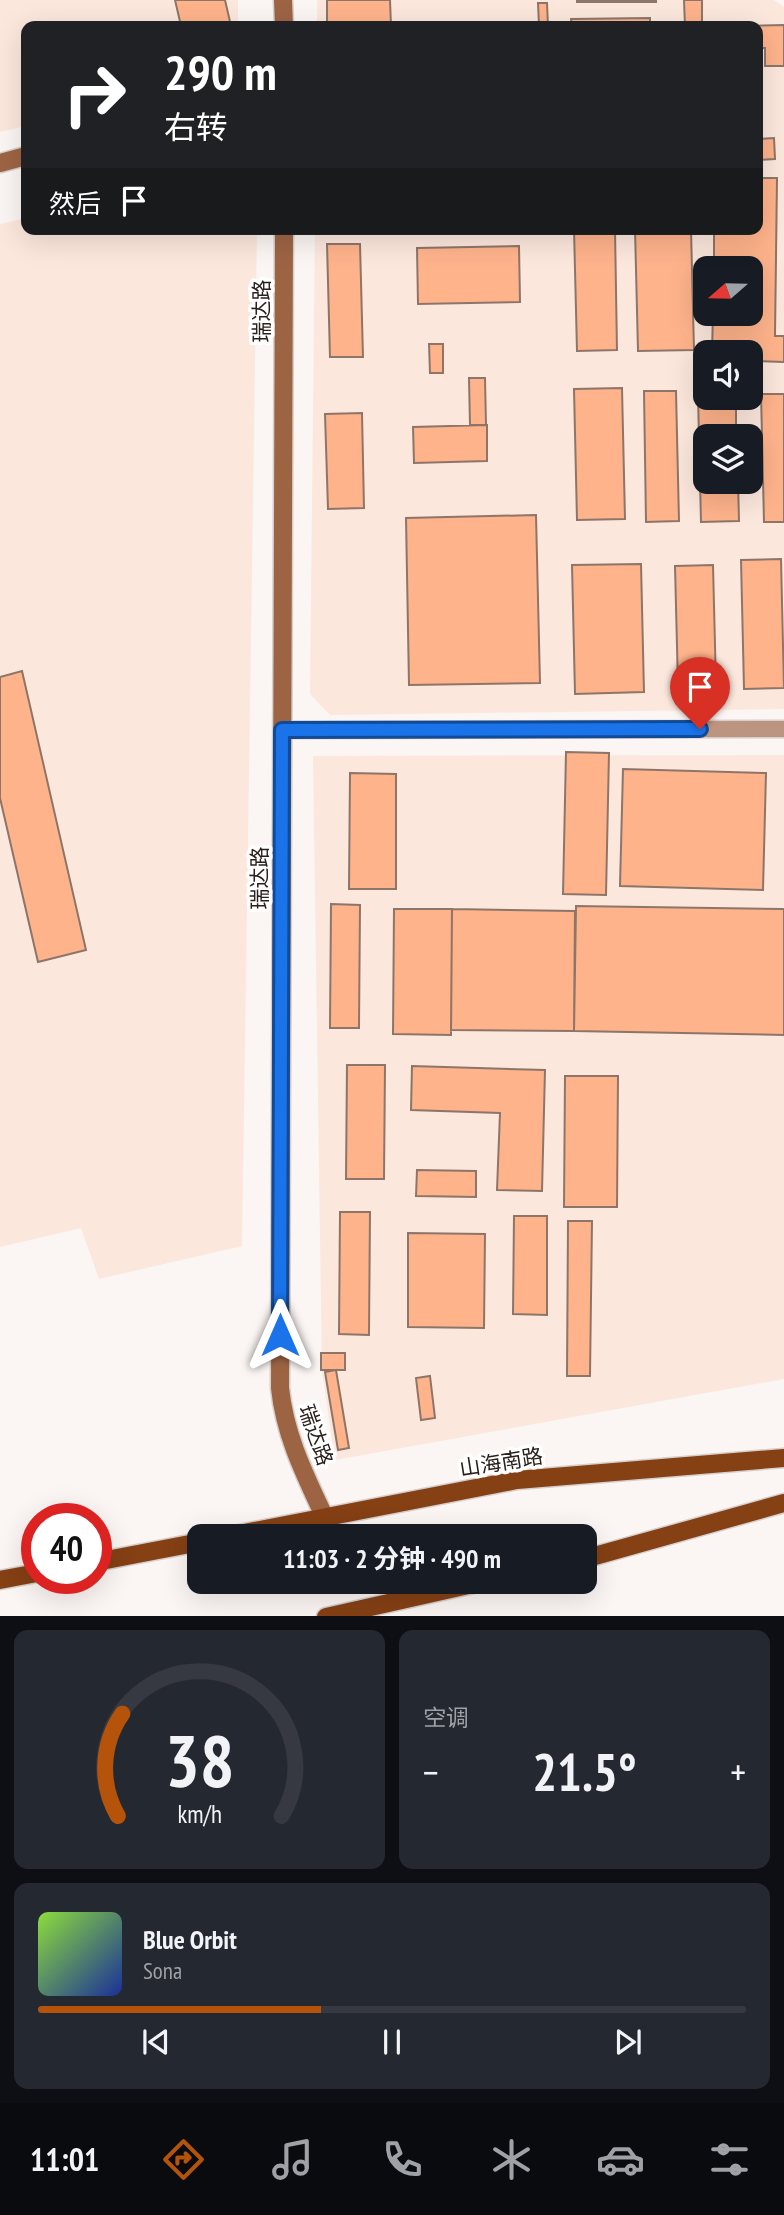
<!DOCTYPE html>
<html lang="zh">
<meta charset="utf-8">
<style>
body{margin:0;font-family:"PT Sans Narrow","Noto Sans SC",sans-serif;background:#242831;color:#f1f3f6;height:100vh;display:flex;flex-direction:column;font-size:26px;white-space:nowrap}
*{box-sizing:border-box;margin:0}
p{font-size:23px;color:#9ea1a6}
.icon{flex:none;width:38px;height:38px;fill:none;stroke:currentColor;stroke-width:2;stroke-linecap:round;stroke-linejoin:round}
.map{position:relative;height:1616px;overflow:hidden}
.drawer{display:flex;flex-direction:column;gap:14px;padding:14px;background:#0d0f14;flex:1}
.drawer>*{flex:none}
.hud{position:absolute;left:21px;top:21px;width:742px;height:214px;border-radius:14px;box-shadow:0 7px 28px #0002;background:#202124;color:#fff;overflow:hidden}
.needle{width:46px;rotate:250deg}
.controls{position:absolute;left:693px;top:256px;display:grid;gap:14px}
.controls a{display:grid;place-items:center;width:70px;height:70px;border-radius:14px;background:#171b24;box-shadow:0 7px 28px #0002;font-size:35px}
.speed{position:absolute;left:21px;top:1503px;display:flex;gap:14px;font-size:35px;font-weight:700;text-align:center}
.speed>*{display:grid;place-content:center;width:91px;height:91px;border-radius:50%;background:#171b24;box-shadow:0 7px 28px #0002;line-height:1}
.speed .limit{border:10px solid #d22;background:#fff;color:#111}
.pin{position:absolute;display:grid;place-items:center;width:60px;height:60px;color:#fff;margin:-72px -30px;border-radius:50% 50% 50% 0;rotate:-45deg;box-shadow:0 0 7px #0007}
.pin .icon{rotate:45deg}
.me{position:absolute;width:77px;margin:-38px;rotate:0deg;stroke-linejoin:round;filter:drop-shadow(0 0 5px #0008)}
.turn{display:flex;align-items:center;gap:24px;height:147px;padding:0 28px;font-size:32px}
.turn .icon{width:91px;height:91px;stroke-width:2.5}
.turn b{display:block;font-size:49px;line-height:60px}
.then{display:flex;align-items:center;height:66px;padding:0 28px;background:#0003;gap:14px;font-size:26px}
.big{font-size:52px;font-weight:700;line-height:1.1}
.drawer .card{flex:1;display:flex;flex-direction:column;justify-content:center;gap:10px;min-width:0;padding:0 24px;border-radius:14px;background:#242831}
.drawer .dial{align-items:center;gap:0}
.dial svg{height:182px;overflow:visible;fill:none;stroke:#363941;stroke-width:7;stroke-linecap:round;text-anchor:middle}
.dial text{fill:#f1f3f6;stroke:none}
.song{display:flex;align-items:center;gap:21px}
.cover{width:84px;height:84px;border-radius:10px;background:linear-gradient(135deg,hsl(90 70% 55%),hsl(230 70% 35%))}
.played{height:7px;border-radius:4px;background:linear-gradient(90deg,#b45309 40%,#363941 40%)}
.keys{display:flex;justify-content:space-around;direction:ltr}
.heat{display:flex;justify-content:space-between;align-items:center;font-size:38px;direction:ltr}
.drawer .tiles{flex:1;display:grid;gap:14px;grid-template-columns:1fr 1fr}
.card:last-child{grid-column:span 2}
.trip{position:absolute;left:187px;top:1524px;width:410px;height:70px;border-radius:14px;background:#171b24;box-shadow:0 7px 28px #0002;font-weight:700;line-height:70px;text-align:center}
.dock{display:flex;height:112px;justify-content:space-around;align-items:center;background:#090b0e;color:#9ea1a6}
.dock .icon{width:49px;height:49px}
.dock .on{color:#b45309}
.dock b{font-size:32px;color:#f1f3f6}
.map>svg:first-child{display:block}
</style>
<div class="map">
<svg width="784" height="1617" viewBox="0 0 784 1617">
<rect width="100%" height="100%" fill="#fbf5f3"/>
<path fill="#fce7dc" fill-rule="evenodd" d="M0,0h238v26h-212v100l-26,6z
M317,0h457l10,7v702l-454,6 -20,-21 5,-465h443v-203h-441zM705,268h46v45h-46zM705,352h46v45h-46zM705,436h46v45h-46z
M26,218v11h231l-15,1017 -143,33 -18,-51 -81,19v-1023z
M784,755v624l-449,81 -13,-89 -9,-615z"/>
<path fill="#feb38b" stroke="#8d7569" stroke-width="2" d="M175,0h50l6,26h-50z
M327,0h63l1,26h-64z
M577,0h79v2h-79z
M684,0h18v26h-17z
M538,3h9l1,23h-9z
M650,18v8h-78l-1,-7z
M784,25v41h-19v-18h-7v-22h-17z
M774,138l1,21 -17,1v-21z
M758,178h19l-2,158h9v26l-33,-1v-9h-39l1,-39h38v-45h-37v-39h44z
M574,229h41l2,121 -40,1z
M635,229h56l3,121 -56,1z
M327,244h33l3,113h-33z
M519,246l1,56 -102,2 -1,-56z
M429,344h14v29h-13z
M469,378h16l1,47h-16z
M622,388l3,131 -48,1 -3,-131z
M644,391h32l3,130 -33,1z
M761,394h23v128h-20z
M698,396l38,1v39h-31v45h33l1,40 -38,1z
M362,413l2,95 -36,1 -3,-95z
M487,425v36l-73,2 -1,-36z
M536,515l4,168 -131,2 -3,-167z
M781,559l3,129 -40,1 -3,-129z
M641,564l3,128 -69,2 -3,-129z
M713,565l3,120 -38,1 -3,-120z
M22,671l64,279 -48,12 -38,-164v-121z
M566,752l43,1 -3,142 -43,-1z
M623,769l143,4 -3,117 -143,-4z
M350,773l46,1v115h-47z
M331,904l29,1 -1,123h-29z
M576,906l208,3v126l-210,-4z
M394,909h58l-1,126 -58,-1z
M452,909l123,2 -1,120 -123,-1z
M347,1065h38l-1,114h-38z
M412,1066l133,4 -3,121 -45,-1 3,-77 -89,-3z
M565,1076h53l-1,131h-53z
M417,1170l59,1v26l-60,-1z
M340,1212h30l-1,123 -30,-1z
M514,1216h33v99l-34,-1z
M568,1221h24l-2,155h-23z
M408,1233l77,1 -1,94 -76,-1z
M321,1353h24v17h-24z
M336,1370l13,78 -11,2 -13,-78z
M430,1376l5,42 -14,2 -5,-42z"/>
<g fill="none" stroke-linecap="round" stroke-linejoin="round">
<g stroke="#d6cfcc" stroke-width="19">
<path id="street" d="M283,730l501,-1"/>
</g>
<g stroke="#d6cfcc" stroke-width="21">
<path id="secondary" d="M283,0l1,26
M0,163l26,-7
M284,229l-4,1159c5,48 25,87 45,130"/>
</g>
<g stroke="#d6cfcc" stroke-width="21">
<path id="primary" d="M229,1536l288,-56 267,-22
M584,1559l200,-56
M96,1562l104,-20
M0,1580l37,-7
M326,1617l156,-35"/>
</g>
<use href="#street" stroke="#bd947f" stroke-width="16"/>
<use href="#secondary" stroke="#9d6444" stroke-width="18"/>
<use href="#primary" stroke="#854014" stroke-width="18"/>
</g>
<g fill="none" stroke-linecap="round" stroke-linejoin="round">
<g stroke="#114b97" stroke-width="18">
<path id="route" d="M280,1335l2,-605 418,-1"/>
</g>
<use href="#route" stroke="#1a73e8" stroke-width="12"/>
</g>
<g text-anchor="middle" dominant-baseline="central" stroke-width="7" stroke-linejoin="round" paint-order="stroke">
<g font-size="21" fill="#2b211c" stroke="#fff">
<text transform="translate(261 311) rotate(-90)">瑞达路</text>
<text transform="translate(259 878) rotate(-90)">瑞达路</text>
<text transform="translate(316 1435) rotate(71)">瑞达路</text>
<text transform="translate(501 1462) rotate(-9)">山海南路</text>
</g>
</g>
</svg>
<div class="controls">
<a><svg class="needle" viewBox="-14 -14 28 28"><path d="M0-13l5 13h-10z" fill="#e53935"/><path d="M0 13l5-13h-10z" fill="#9ea1a6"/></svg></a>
<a><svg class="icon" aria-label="sound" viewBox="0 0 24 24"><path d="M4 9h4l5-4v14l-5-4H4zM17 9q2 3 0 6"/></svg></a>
<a><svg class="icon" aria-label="layers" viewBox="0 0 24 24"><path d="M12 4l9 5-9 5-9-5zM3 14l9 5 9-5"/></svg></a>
</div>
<div class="speed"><div class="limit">40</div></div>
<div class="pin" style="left:700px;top:729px;background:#d93025"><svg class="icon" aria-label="arrive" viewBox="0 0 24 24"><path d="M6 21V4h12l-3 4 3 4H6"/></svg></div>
<svg class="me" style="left:280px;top:1335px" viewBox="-20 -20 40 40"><path d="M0-17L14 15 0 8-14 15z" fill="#1a73e8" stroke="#fff" stroke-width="4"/></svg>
<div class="trip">11:03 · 2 分钟 · 490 m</div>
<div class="hud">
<div class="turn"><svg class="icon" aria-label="right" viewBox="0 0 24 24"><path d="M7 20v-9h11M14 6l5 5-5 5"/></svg><div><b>290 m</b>右转</div></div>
<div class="then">然后<svg class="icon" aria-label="arrive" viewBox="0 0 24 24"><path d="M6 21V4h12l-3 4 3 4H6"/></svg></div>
</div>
</div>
<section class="drawer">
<div class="tiles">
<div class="card dial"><svg viewBox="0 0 100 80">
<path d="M14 69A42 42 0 1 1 86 69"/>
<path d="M14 69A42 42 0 0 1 16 24" stroke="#b45309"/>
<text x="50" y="56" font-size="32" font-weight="700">38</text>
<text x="50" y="72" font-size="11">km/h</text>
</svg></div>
<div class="card"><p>空调</p>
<div class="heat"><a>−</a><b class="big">21.5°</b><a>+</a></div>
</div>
<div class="card">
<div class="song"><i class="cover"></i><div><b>Blue Orbit</b><p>Sona</p></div></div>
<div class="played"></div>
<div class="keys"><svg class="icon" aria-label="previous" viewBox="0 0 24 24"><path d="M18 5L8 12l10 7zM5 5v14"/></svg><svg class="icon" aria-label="pause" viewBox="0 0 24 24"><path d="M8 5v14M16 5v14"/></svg><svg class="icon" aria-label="next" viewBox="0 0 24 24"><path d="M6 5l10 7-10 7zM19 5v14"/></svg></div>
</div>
</div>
</section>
<nav class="dock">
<b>11:01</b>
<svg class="icon on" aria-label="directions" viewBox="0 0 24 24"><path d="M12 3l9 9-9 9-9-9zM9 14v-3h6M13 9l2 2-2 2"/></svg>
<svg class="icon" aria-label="music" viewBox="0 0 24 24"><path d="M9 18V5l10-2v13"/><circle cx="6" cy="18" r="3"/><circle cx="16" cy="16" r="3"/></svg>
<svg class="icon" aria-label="phone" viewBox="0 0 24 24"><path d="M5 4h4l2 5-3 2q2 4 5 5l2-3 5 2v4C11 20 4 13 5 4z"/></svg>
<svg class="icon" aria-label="climate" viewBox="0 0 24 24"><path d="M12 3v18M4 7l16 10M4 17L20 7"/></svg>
<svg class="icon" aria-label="car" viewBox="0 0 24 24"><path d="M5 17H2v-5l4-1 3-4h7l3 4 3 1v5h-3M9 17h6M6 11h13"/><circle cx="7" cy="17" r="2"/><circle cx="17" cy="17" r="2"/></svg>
<svg class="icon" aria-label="filters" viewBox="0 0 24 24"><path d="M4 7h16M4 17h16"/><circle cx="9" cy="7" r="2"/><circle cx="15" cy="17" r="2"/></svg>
</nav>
